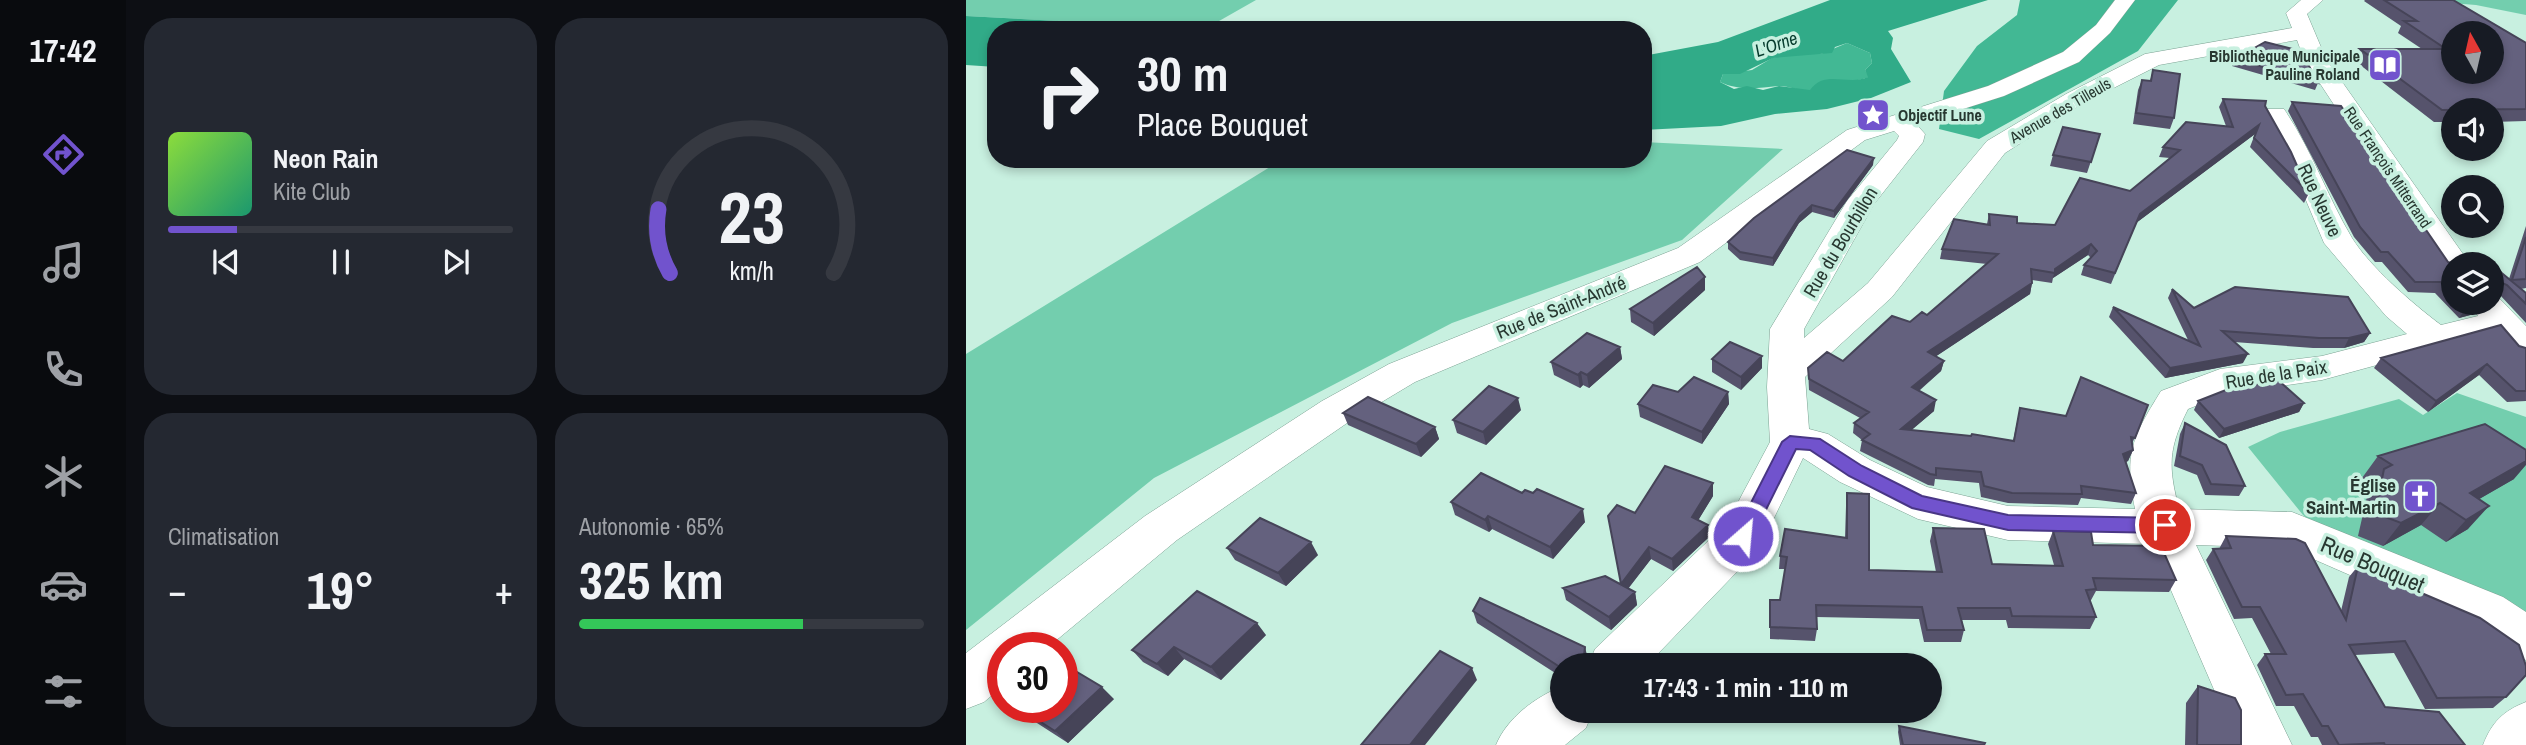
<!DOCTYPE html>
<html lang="fr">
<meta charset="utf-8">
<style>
body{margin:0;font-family:"Archivo Narrow",sans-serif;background:#242831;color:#f1f3f6;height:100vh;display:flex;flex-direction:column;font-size:26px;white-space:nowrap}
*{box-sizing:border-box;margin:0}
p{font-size:23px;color:#9ea1a6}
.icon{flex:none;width:38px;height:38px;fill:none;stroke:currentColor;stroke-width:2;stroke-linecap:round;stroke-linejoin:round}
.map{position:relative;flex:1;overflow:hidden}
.side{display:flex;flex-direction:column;gap:18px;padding:18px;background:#0d0f14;width:840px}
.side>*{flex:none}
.hud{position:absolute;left:21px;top:21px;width:665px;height:147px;border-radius:28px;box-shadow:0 4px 10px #0003;background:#171b24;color:#f1f3f6;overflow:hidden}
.needle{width:46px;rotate:352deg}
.tools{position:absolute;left:1475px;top:21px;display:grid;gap:14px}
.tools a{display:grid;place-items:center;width:63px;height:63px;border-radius:50%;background:#171b24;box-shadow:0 4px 10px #0003;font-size:35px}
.speed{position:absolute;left:21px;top:632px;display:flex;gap:14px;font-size:35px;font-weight:700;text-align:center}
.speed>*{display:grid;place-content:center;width:91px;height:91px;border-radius:50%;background:#171b24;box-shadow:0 4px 10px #0003;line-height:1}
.speed .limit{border:10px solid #d22;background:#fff;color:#111}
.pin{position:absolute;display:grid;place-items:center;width:60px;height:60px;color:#fff;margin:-30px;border:4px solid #fff;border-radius:50%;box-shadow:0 2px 7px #0007}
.me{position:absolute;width:77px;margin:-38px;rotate:27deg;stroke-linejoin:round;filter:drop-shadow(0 0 5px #0008)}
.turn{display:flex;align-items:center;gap:24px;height:147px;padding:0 35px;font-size:32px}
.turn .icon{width:91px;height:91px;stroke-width:2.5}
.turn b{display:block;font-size:49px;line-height:60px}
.big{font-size:52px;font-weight:700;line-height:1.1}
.side .widget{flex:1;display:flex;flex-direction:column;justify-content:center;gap:10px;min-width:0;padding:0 24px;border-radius:28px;background:#242831}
.side .dial{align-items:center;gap:0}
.dial svg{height:182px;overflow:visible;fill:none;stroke:#363941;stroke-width:7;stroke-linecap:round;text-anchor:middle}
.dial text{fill:#f1f3f6;stroke:none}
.song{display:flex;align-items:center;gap:21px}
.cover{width:84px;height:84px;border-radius:10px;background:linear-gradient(135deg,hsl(90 70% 55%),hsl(160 70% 35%))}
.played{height:7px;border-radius:4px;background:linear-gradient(90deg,#7153cd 20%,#363941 20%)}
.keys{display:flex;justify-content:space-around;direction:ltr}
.heat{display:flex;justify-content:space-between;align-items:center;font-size:38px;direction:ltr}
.charge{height:10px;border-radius:5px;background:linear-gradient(90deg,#34c759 65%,#363941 0)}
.side .tiles{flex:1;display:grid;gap:18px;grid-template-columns:repeat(2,1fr)}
.trip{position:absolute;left:584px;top:653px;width:392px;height:70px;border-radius:35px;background:#171b24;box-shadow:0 4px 10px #0003;font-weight:700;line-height:70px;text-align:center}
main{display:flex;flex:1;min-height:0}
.tab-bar{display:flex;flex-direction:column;width:126px;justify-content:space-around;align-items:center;background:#090b0e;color:#9ea1a6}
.tab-bar .icon{width:49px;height:49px}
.tab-bar .selected{color:#7153cd}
.tab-bar b{font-size:32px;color:#f1f3f6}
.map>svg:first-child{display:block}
</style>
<main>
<nav class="tab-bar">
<b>17:42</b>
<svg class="icon selected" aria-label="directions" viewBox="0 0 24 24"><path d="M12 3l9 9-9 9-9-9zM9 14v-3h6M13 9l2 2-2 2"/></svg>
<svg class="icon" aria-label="music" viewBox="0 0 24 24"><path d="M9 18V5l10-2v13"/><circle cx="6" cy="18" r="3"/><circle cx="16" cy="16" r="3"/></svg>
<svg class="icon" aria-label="phone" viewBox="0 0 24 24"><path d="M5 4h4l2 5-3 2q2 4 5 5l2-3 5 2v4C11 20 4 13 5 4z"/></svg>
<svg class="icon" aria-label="climate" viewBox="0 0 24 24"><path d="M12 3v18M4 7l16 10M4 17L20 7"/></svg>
<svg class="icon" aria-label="car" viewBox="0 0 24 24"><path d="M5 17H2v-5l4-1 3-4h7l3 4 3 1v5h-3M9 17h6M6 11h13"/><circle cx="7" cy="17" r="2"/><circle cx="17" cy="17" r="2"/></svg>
<svg class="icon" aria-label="filters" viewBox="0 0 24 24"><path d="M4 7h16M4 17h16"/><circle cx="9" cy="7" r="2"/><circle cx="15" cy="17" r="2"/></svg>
</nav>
<section class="side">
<div class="tiles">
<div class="widget">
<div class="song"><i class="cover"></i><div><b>Neon Rain</b><p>Kite Club</p></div></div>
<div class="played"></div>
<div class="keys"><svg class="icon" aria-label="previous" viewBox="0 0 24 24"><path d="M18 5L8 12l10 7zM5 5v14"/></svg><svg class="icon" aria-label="pause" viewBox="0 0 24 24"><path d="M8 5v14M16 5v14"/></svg><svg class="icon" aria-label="next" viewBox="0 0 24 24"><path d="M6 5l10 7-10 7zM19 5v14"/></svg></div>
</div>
<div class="widget dial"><svg viewBox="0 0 100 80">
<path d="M14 69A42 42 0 1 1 86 69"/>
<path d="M14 69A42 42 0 0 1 9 41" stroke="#7153cd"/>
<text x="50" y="56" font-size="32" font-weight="700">23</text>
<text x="50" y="72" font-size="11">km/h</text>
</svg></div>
<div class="widget"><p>Climatisation</p>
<div class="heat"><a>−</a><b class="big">19°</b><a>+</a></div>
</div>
<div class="widget"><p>Autonomie · 65%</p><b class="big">325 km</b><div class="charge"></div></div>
</div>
</section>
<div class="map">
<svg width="1560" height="745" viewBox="0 0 1560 745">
<rect width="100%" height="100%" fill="#c8f0e0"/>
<path fill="#73ceae" d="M0,0h290l-51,29 -239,-13z
M1446,0h114v15l-50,-10z
M677,142l140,7 -101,91 -230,83 -298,155 -188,152v-276l317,-195h360z
M1491,393l69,24v206l-200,-88 -23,-20 -55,-68 32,-15 119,-33 24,16z"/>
<path fill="#42b894" d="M1054,0h158l-40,51 -159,88 -40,-10 5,-38 33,-45 40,-31z
M881,43l23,10 2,10 -7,7 4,7c-13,5 -19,3 -32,3 -9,1 -18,8 -26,10 -12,2 -22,-5 -33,-4 -20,2 -39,5 -58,-4l3,-8 29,-4 20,-12 24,-5 25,1z"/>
<path fill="#31ab88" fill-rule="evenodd" d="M864,0h158l-100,31 5,7 -2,11 20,33 -40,16 -44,11 -52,5 -54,12 -78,4v-74l75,-14zM881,43l23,10 2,10 -7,7 3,7c-21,9 -43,-8 -58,13l-31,-4 -16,4 -16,-4 -13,3 -14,-7 3,-8h17l33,-16 59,-5 3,-6z
M0,16l263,14h-233v37l-30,-2z"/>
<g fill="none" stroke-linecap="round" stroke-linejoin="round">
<g stroke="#7ca293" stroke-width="1">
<path id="minor" d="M1149,0h20l-25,33 -31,29 -75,34 -88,28 9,10 -2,8 -49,62 -70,125v9l64,-55 119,-142 79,-47 79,-40 147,-26 -6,-15 15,-13h22l-16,14 19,45 144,205h-16v9l-11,-2 -139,-212 -7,-19 -138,25 -77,39 -77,49 -113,144 -87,80 4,52 19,5 42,26 57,27 81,19 127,3c-11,-56 -3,-71 26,-118l59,-22 102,-13 85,-22 -21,-18 -62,-73 -35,-83 -26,-46 3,-5h18c28,41 43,87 68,129 18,29 61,66 89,87l37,-9 -8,-13h22v-8l6,2 28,29v33l-13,-4 -19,-22 -172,47 -96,14 -38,15c-20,40 -20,57 -9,100l113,3 211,85 23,15v48l-17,-6 -40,-27 -181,-79 -92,-3 96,200h-54l-87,-201 -143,-4 -90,-21 -78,-37 -37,-24 -44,91 -112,116h-59l7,-16 132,-126 43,-81 -3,-55 3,-58 77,-128 50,-61 2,-4 -5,-5 -29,9 -165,122 -285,120 -65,39 -173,119 -130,108h-44v38l-19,16 -18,7v-56l179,-137 177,-115 67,-37 289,-116 169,-118 141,-44 75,-34 33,-27z
M597,686v24h30l-7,18 -21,17h-69c11,-27 39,-48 67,-59z
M1560,702v43h-43c9,-23 20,-34 43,-43z"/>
</g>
<use href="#minor" fill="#fff" fill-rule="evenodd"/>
</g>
<path fill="#56536c" d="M1399,0h88l73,43v78l-34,1v-12h-38v12h-20l-79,-61 5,-12h62l-24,-16 3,-7 -37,-25z
M1269,59l83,24 -3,7 -83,-24z
M1187,70l21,48 -4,11 -37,-5 5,-34 4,-10 8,1z
M1257,99l42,7 44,87 -5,10 -54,-56 5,-13 -119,89 -25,61 -30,-9 3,-10 7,-7 -3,-3 -35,23 -1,5 -20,-3v3l-2,11 -94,62 8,5 -3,10 -22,20 15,20 -23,19 102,11 7,-33 46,8 82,-11 -16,39 1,6 -5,11 -2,1 10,31 -5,11 -50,-6 -3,7 -70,-2 -27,-6 -2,-14 -44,-4 -1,7 -6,-1 -68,-34 2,-11 -9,-7 1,-10 6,-5 -51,-28 -1,-22 35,-7 67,-39 17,-7 60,-51 -47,-5 2,-10 45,-25 2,-10 28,9 38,2 75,-34 40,-33 -11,-1 4,-10 63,-21 -7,-19z
M1326,102l156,160 6,3v38h27v1l-7,10 -15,4 -24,-25 -27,-1 -26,-30h-7l-21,-25 -66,-126z
M1134,134l-13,39 -37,-7 3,-11z
M907,165l-39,53 -22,-6 -13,11 -26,43 -33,-6 -12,-11v-7z
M1560,226v62l-5,1 5,4v30l-26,-28 -5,-2 -3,4v-32l17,14z
M1206,289l22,19 176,25 -6,9 -20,6h-31l-79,-6 9,21 -78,15 -56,-61 4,-10 75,33 -20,-42z
M739,290l-51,46 -23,-14 -1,-13z
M1553,346l7,2v53l-19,1 -28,-27 -51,37 -54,-44 7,-10z
M654,347l2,12 -33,29 -6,-3 -3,3 -26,-13 -3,-13z
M796,356v12l-21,22 -29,-18v-13z
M712,392h50l1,12 -27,40 -62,-27 -2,-13z
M1232,401l106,2 -5,9 -80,26 -25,-28z
M555,410l-35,35 -29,-12 -4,-13z
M377,413l92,14 4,12 -18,18 -73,-32z
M1219,423l60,63 -6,10 -34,-1 -8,-20 -23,-9 6,-32z
M1412,456l136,23 -35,20 -11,30 -22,13 -25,-17 -38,21 -25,-10 10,-44 4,-7 -10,-7z
M881,493l22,77 67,2 -6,-31 3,-13 59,36 62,1 -6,-21 5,-13 40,14 83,35 -7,12 -73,-1 -6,11 6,15 -6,12 -82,-1 -2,-8h-44l2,10 -3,12h-37l-5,-23 -103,-2 1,12 -2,12 -45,-2v-39h10l5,-31h-6l1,-13 65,-18 1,-32z
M747,496l-15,24 10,5 1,12 -36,34 -22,-12 -23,30 7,3 2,13 -26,25 -45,-30 -3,-12 57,-4 15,-71z
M485,502l134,20 -32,37 -61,-30 -3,3 -34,-17z
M1260,536l115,75 8,-34 9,-11 148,131 -13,11 -68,1 -31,-56 -39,2 30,52 80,38h-143l-4,-8h-7l-17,-31h-18l-19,-41 8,-11h6l-19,-36 -18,1 -28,-59 7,-11h6z
M261,548l91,7 -32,31 -51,-26z
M507,611l114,45 -24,9v13l-86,-55z
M300,635l-45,45 -37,-21 -16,17 -25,-14 -11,-12z
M1232,686l43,59h-56l1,-42z
M148,699l-46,44 -56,-36h50z
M933,726l85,19h-84l-2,-13z"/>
<path fill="#464458" d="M1293,125l-4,9 -119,89 -25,61 29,-70z
M908,158l-1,7 -39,53v-7z
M846,205v7l-13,11 -26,43v-8l27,-42z
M1125,244l-3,11 -35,23 2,-9z
M739,277v13l-51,46 -1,-13z
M1066,283l-2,11 -104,69 2,-11z
M1515,304l-7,10 -15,4 8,-11z
M1404,333l-6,9 -20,6 5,-10z
M654,347l2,12 -33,29 -2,-13z
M1282,354l-5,9 -78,15 5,-10z
M796,356v12l-21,22v-13z
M978,361l-3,10 -31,27 2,-11z
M1521,364l-8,11 -51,37 8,-11z
M615,372l2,13 -3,3 -2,-13z
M762,392l1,12 -27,40v-12z
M552,398l3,12 -35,35 -3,-13z
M970,400l-2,11 -34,29 1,-11z
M1338,403l-5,9 -80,26 5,-9z
M469,427l4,12 -18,18 -5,-13z
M1167,450l-5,11 -9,4 4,-11z
M1560,461v4l-12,14 -59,34 15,-20z
M747,483v13l-20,33 -1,-12z
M1474,503l-19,22 -38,21 18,-23z
M1523,506l-21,23 -22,13 20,-22z
M617,509l2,13 -32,37 -3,-12z
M522,516l4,13 -3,3 -4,-12z
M742,525l1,12 -36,34 -1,-12z
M345,542l7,13 -32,31 -8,-13z
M683,547l2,12 -29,37 -1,-12z
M669,592l2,13 -26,25 -2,-13z
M291,623l9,12 -45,45 -10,-13z
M208,647l10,12 -16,17 -11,-12z
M619,647l3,12 5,-3 2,9h-13z
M506,668l5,12 -52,65h-15z
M136,687l12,12 -46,44 -13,-12z"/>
<path fill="#64617e" stroke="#464458" stroke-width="2" fill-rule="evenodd" d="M1418,0h69l73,43v66l-84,1 -82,-61h86l-42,-28h13zM1488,33h38v39h-38z
M1299,42l36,9 17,32 -83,-24z
M1187,70l27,4 -6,44 -38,-5 6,-33 9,1z
M1257,99l43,2 -1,5 26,46 18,41 -55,-55 5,-13 -119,89 -25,59 -31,-8 13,-14 -6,-7 -36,25v4l-24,-4 1,14 -104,69 16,9 -32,26 24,13 -35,29 70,7 1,-2 42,7 6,-33 46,8 15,-39 67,28 -13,33 -4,-1 2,13 -10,4 13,39 -55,-7 1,8 -70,-1 -28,-7 -3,-14 -45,-4v7l-6,-1 -68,-34 8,-6 -16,-11 15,-11 -60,-33 -1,-11 19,-16 16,9 49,-45 18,6 12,-10 5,3 71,-61 -56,-5 12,-30 36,6 -1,-11 28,3v6l38,2 25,-47 50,13 50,-41 -17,-3 23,-25 47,5z
M1326,102l49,4 107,156 6,3v29l-13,-12h-26l-27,-30h-7l-21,-25z
M1097,127l37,7 -9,28 -38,-7z
M881,150l27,8 -40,53 -22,-6 -12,11 -27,42 -33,-6 -12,-10 26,-24z
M1560,237v42l-14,1z
M1526,265l34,28v11l-19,-19 -7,-3 -3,8h-5z
M731,267l8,10 -52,46 -23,-14z
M1269,287l113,10 22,36 -21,5h-30l-97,-7 26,23 -78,14 -57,-61 87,39 -28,-57 22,19z
M1496,303h19v1l-14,3z
M1535,325l18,21 7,2v43h-10l-29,-27 -51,37 -55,-43z
M621,333l33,14 -33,28 -6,-3 -3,3 -27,-13z
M764,342l32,14 -21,21 -29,-18z
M728,377l34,15 -26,40 -64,-28 15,-19 25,7z
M1313,381l25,22 -80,26 -26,-28 33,-13z
M523,386l29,12 -35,34 -30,-12z
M402,397l67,30 -19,17 -73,-31z
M1219,423l41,22 19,41 -34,-2 -9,-19 -22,-9z
M1519,424l41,26v11l-56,32 19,13 -23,14 -26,-17 -39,20 -26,-10 9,-44 8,-4 -14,-9z
M699,466l48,17 -21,34 16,8 -36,34 -23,-12 -28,37 -13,-68 9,-11 18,8z
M515,473l41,20 3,-3 8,3 4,-4 46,20 -33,38 -62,-31 -3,4 -34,-18z
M881,493l22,1v76l73,2 -9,-44 51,1 8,35 71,2 -10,-35 38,1 2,13 68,1 15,34 -83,-2 3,11 -10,1 10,27 -84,-1 -2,-8h-52l6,22h-37l-5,-23 -106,-2 1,24 -47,-2v-27h10l7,-43 -7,-1 5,-27 62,9z
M294,518l51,24 -33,31 -51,-25z
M1260,536l70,3 9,4 41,77 12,-54 122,52 39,27 7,21v9l-20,22 -69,1 -32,-57 -56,4 36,62 54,5 26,33h-80l-1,-2 -45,2 -11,-19h-6l-19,-32 -17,1 -21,-41h21l-26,-47h-18l-29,-58 18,-1z
M639,576l30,16 -26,25 -46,-29z
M231,591l60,32 -46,44 -37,-20 -17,17 -25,-14z
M514,598l105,49 -1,8 9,1 -11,9h-19v4l-90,-58z
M474,651l32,17 -62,77h-49z
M96,663l40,24 -47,44 -38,-24h45z
M1232,686l37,12 6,12v35h-44z
M37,690v8l-6,-3z
M933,726l86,17 -1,2h-81z"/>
<path fill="#7153cd" stroke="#493685" stroke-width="2" d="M824,436l30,3 42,27 60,30 86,19 157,3 6,2 3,5 -3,6 -6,2 -157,-3 -96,-22 -63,-32 -39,-26 -14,-1 -46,93h-14l-2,-6 48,-94z"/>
<defs>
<g id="library-square" transform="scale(1.75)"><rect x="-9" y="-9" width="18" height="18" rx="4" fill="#7153cd" stroke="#c8f0e0"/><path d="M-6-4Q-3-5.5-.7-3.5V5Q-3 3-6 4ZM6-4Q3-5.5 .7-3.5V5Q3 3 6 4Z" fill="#fff"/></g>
<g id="sight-square" transform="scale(1.75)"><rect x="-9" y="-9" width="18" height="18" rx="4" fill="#7153cd" stroke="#c8f0e0"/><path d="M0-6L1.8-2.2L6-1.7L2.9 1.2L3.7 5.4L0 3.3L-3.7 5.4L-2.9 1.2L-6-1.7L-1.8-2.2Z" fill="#fff"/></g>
<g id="church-square" transform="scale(1.75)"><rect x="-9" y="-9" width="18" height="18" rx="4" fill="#7153cd" stroke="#c8f0e0"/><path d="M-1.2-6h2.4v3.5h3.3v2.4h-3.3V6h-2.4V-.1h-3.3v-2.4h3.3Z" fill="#fff"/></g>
</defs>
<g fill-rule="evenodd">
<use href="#library-square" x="1419" y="65"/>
<use href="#sight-square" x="907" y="115"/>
<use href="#church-square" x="1454" y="496"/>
</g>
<g text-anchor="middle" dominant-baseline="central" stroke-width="7" stroke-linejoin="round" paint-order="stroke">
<g font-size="16" font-weight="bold" fill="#283831" stroke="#c8f0e0" text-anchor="end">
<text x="1394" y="56">Bibliothèque Municipale<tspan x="1394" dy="18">Pauline Roland</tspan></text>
<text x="932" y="115" text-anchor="start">Objectif Lune</text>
</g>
<g font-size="16" fill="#283831" stroke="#c8f0e0">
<text transform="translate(1094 110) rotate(-30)">Avenue des Tilleuls</text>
<text transform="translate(1422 167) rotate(56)">Rue François Mitterrand</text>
</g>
<g font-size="18" font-style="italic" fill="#063b2d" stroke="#c8f0e0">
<text transform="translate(810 44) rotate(-19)">L'Orne</text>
</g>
<g font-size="19" fill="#283831" stroke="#c8f0e0">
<text transform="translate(1354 200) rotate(65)">Rue Neuve</text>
<text transform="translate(874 242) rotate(-59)">Rue du Bourbillon</text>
<text transform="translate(595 307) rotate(-22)">Rue de Saint-André</text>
<text transform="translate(1310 374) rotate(-9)">Rue de la Paix</text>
</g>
<g font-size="19" font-weight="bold" fill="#283831" stroke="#c8f0e0" text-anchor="end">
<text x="1430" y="485">Église<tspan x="1430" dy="22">Saint-Martin</tspan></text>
</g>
<g font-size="23" fill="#283831" stroke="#c8f0e0">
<text transform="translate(1407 564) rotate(23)">Rue Bouquet</text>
</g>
</g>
</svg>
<div class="tools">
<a><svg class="needle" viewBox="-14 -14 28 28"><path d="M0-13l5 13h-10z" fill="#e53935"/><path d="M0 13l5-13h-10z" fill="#9ea1a6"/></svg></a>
<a><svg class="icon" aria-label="sound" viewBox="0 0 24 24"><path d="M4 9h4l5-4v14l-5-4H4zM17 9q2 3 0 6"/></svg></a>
<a><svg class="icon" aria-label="search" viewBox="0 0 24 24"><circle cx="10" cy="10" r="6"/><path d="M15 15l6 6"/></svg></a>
<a><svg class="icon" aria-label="layers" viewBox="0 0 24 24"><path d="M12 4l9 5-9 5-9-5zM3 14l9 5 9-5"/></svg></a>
</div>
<div class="speed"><div class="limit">30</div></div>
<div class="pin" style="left:1199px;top:525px;background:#d93025"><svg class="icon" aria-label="arrive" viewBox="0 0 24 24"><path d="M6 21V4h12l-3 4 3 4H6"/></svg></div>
<svg class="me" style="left:777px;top:536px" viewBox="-20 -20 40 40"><circle r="17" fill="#7153cd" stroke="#fff" stroke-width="3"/><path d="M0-11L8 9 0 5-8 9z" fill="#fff"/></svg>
<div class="trip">17:43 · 1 min · 110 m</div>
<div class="hud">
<div class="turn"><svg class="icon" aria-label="right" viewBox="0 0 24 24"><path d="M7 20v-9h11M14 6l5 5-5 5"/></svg><div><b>30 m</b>Place Bouquet</div></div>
</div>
</div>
</main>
